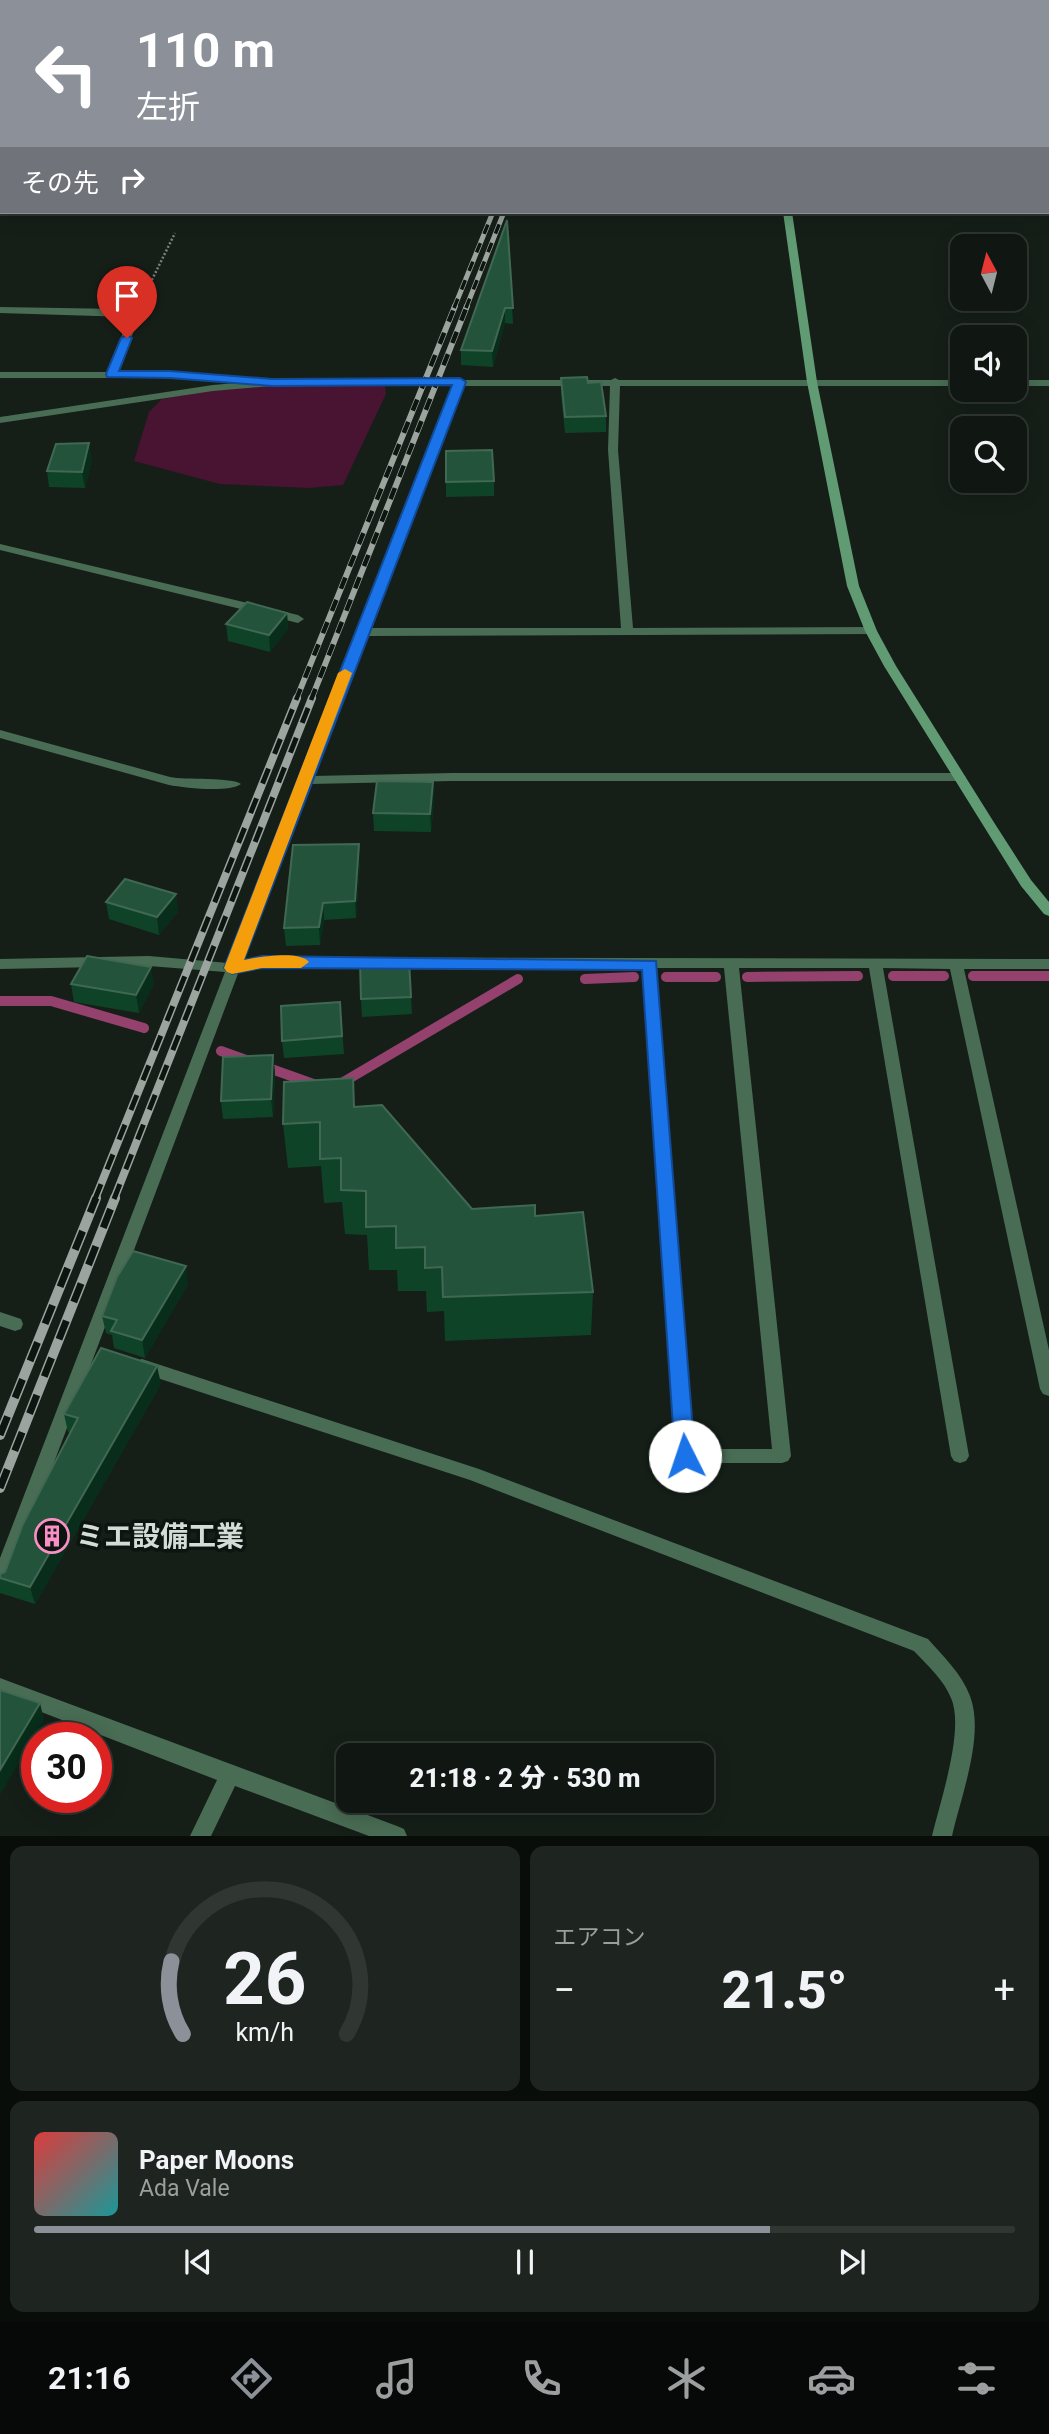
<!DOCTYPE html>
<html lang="ja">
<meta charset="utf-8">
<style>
body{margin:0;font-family:Roboto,"Noto Sans JP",sans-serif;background:#1e2420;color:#f1f3f6;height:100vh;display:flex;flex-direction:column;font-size:26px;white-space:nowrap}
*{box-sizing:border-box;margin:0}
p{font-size:23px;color:#9c9f9f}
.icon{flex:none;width:38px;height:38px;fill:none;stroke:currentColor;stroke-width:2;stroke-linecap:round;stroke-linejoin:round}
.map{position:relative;height:1836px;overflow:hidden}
.drawer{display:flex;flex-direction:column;gap:10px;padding:10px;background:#090d0a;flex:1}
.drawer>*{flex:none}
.guide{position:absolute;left:0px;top:0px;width:1050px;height:214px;box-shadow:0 4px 18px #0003,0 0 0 2px #303632;background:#8c9099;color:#fff;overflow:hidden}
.needle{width:46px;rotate:353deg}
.controls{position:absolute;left:950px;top:234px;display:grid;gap:14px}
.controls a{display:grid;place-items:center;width:77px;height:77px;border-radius:14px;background:#101712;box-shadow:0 4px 18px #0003,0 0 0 2px #303632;font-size:35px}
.speed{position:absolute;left:21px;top:1722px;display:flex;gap:14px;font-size:35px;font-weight:700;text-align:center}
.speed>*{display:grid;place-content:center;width:91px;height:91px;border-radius:50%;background:#101712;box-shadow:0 4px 18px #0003,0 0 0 2px #303632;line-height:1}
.speed .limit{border:10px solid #d22;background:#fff;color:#111}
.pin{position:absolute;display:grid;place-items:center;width:60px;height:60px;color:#fff;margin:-72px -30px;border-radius:50% 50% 50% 0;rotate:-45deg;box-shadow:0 0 7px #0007}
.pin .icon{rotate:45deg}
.me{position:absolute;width:77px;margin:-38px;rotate:356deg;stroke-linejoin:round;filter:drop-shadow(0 0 5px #0008)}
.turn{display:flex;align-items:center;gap:24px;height:147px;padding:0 21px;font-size:32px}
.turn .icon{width:91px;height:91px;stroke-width:2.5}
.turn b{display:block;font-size:49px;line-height:60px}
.then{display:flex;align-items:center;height:66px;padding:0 21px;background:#0003;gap:14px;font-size:26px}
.big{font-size:52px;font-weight:800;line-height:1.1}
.drawer .card{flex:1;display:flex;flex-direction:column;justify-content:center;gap:10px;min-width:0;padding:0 24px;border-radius:14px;background:#1e2420}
.drawer .dial{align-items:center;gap:0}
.dial svg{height:182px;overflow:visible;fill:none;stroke:#303632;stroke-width:7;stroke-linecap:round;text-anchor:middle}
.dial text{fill:#f1f3f6;stroke:none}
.song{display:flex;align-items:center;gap:21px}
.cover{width:84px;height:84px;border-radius:10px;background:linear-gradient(135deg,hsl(0 70% 55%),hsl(180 70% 35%))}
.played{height:7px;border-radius:4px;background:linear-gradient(90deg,#8c9099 75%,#303632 75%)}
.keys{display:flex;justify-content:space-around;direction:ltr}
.heat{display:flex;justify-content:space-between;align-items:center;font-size:38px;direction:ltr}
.drawer .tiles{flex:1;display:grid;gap:10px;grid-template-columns:1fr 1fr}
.card:last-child{grid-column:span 2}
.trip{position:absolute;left:336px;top:1743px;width:378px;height:70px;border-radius:14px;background:#101712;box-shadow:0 4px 18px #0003,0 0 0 2px #303632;font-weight:800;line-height:70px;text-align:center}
.tabs{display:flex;height:112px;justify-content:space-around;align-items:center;background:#060907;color:#9c9f9f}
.tabs .icon{width:49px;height:49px}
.tabs .selected{color:#8c9099}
.tabs b{font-size:32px;color:#f1f3f6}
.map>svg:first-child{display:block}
</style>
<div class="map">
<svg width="1049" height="1836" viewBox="0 0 1049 1836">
<rect width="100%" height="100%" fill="#151f18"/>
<path fill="#491332" d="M261,386h124l1,8 -43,91 -34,3 -89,-4 -86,-23 15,-49 13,-13 43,-8z"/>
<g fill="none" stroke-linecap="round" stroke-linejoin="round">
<path stroke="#94416e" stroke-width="10" d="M893,976h51
M973,976h76
M666,977h50
M747,977l111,-1
M585,979l49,-2
M0,1001h51l93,27
M221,1051l98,35
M340,1084l178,-105"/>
<path stroke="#79817b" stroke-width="2.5" stroke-dasharray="2 2" stroke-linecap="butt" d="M94,2l2,-2
M0,113l2,-2
M143,298l32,-65"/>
<path fill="#496c54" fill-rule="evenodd" d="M0,307l119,2 19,4 2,2 -22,57h52l102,8 5,3 -5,3 -102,-8h-170v-6h108l21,-55 -129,-4z
M0,730l170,47c15,3 62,0 71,7 -12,9 -56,4 -72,1l-169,-47z"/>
<path fill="#496c54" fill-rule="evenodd" d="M1048,116h1v6h-1z
M615,378l4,2h343v6h-342l-2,64 15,178 238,-1 6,4 -2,3 -509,2 -53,140 139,-3h507l7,4 -7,4h-507l-142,3 -67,177 19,-4 787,2v10h-85l85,381v46l-6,-2 -3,-5 -90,-420 -67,-1 86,488 -3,5 -6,2 -6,-2 -3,-5 -82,-488h-130l52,488 -3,5 -6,2h-97l-6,-2 -3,-5 -33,-488 -381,-1 -23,4 -230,611 -2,6 -7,2v-32l225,-586 -76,-6 -149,3v-10l149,-3 79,7 127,-331 98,-246h-181l-59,5 -213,32v-6l213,-32 59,-5h339zM464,386h146l-2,64 13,178h-253zM657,968h67l48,481h-79z
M1015,380h34v6h-34z
M0,544l298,71 6,4 -6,4 -298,-73z
M0,1312l21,7 2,5 -2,5 -6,2 -15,-5z
M142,1359l337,110 449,170c15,17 34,35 42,57 15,39 -9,100 -18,140h-20c8,-34 33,-107 19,-138 -7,-18 -24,-33 -37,-47l-444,-171 -334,-109 -3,-5 3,-5z
M0,1678l397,148 7,3 3,7h-38l-134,-50 -24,50h-21l27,-56 -217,-84z"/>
<path fill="#619b74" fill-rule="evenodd" d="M793,0h8v2h-8z
M783,212h9l25,170 42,204 18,45 19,35 99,158 36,56 18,22v14l-5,-2 -23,-28 -137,-220 -19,-35 -18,-45 -40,-204z"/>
<g stroke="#9ca49f" stroke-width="5">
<path id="rail-far3" d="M454,308l39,-96
M466,308l38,-96"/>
</g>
<g stroke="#9ca49f" stroke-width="6">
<path id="rail-far2" d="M296,700l159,-394
M311,700l156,-394"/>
</g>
<g stroke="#9ca49f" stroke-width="8">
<path id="rail-far1" d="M95,1199l202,-501
M114,1199l198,-501"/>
</g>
<g stroke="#9ca49f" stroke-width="10">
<path id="rail" d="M0,1435l96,-237
M0,1488l115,-290"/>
</g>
<use href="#rail-far3" stroke="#0c150f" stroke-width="3.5" stroke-dasharray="10" stroke-linecap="butt"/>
<use href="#rail-far2" stroke="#0c150f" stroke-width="4.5" stroke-dasharray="12" stroke-linecap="butt"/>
<use href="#rail-far1" stroke="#0c150f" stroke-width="5" stroke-dasharray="16" stroke-linecap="butt"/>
<use href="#rail" stroke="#0c150f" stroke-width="7" stroke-dasharray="20" stroke-linecap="butt"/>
</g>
<path fill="#0f4328" d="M507,220l6,104 -8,-1 -12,44 -32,-2v-15z
M561,378l27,5 18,33v16l-41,1 -4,-39z
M446,451l48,30v15l-48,1z
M92,459l-7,29 -36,-1 -2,-16z
M287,613l1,16 -18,23 -42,-11 -2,-17z
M433,782l1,18 -3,32 -57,-1 -1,-18z
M360,862l-4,56 -32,2 -4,25 -34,1 -2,-18z
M176,894l2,18 -19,23 -50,-16 -3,-17z
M409,960l3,54 -50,3 -1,-18z
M71,984h83l-15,29 -65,-11z
M340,1002l4,52 -60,4 -2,-17z
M273,1055l2,18 -2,44 -50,2 -2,-18z
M355,1107l117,102 63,7 58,76 -2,43 -146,6 -1,-30 -17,1 -1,-21h-28l-1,-21h-28l-2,-35 -22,-1 -3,-32 -18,1 -3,-37 -33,2 -5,-44z
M188,1284l-43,74 -31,-10 -2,-13 -6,-2 -4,-17z
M161,1384l-126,220 -35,-11v-19l5,-2 66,-139 -3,-1 -4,-18z"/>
<path fill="#082d1a" d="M505,308v15l-12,44 -1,-16z
M89,443l3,16 -7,29 -3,-16z
M287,613l1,16 -18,23 -1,-17z
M433,782l1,18 -3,32 -1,-18z
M359,844l1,18 -4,56 -1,-17z
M176,894l2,18 -19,23 -2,-18z
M323,903l1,17 -4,25 -1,-18z
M151,967l3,17 -15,29 -3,-18z
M273,1055l2,18 -2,44 -2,-18z
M186,1266l2,18 -43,74 -3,-18z
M157,1366l4,18 -126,220 -5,-17z
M40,1703l4,17 -44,75v-25z"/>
<path fill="#24533b" stroke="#406853" stroke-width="2" d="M507,220l6,88h-8l-13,43 -31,-1z
M587,377l1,6 13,-1 5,34 -41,1 -4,-39z
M89,443l-7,29 -35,-1 9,-27z
M492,450l2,31 -48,1v-31z
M247,602l40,11 -18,22 -43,-11z
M377,781l56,1 -3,32 -57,-1z
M359,844l-4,57 -32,2 -4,24 -35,1 9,-83z
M125,879l51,15 -19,23 -51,-15z
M87,956l64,11 -15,28 -65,-11z
M409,960l2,37 -50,2 -1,-37z
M340,1002l2,34 -60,5 -1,-35z
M273,1055l-2,44 -50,2 2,-44z
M353,1078l1,29 28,-2 90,104 63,-4v11l48,-4 10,80 -150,5 -1,-30 -17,1v-21l-29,1v-22l-30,1v-36l-25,-1v-32l-21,1v-37l-37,2 1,-42z
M133,1251l53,15 -44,74 -31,-9 6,-11 -15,-4 15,-39z
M101,1348l56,18 -127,221 -30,-9v-4l5,-2 18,-48 55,-106 -14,-4z
M0,1690l40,13 -40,67z"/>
<path fill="#1a73e8" stroke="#114b97" stroke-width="2" d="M127,335l5,3 -13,33h51l102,8 188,-1 6,4 -222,578 18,-4 394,5 39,495 -3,6 -7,3 -7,-3 -3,-6 -33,-486 -380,-2 -30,6 -8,-6 228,-583 -180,1 -102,-8 -63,-1 -1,-3 15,-36z"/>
<path fill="#f59e0b" d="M345,669l7,4 -108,287c14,-3 56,-10 65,2l-8,6h-39l-30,6 -5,-2 -3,-4 114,-295z"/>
<defs>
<g id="building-ring" transform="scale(1.75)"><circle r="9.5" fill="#0c150f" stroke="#fa8fc6" stroke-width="1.5"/><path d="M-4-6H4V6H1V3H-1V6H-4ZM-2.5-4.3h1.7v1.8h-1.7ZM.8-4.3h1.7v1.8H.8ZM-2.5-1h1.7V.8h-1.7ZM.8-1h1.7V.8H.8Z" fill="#fa8fc6"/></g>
</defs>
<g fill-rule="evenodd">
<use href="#building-ring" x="52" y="1536"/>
</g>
<g text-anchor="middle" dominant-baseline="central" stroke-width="7" stroke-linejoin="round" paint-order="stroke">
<g font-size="28" font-weight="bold" fill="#d5dcd7" stroke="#0c150f" text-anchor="start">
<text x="76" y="1536">ミエ設備工業</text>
</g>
</g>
</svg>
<div class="controls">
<a><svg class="needle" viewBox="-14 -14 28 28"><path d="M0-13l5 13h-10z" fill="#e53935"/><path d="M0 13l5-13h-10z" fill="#9c9f9f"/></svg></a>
<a><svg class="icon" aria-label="sound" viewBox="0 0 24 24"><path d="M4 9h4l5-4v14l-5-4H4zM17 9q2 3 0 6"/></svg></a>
<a><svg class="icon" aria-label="search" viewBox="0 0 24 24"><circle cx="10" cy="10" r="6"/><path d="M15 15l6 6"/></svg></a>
</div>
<div class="speed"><div class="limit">30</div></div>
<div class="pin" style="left:127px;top:338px;background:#d93025"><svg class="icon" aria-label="arrive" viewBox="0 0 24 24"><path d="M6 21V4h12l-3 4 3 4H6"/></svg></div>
<svg class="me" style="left:685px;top:1456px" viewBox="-20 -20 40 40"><circle r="19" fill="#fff"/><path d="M0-13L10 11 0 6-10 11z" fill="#1a73e8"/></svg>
<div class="trip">21:18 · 2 分 · 530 m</div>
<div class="guide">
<div class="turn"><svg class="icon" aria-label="left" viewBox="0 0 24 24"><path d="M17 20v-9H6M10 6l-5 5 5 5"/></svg><div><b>110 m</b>左折</div></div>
<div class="then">その先<svg class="icon" aria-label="right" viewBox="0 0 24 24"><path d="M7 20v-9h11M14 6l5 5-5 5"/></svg></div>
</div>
</div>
<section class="drawer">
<div class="tiles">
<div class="card dial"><svg viewBox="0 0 100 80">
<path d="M14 69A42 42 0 1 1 86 69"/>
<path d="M14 69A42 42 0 0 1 9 37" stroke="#8c9099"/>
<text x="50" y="56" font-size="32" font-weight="700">26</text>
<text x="50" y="72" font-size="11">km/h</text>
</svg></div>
<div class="card"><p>エアコン</p>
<div class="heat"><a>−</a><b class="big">21.5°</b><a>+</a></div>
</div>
<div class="card">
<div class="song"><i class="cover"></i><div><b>Paper Moons</b><p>Ada Vale</p></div></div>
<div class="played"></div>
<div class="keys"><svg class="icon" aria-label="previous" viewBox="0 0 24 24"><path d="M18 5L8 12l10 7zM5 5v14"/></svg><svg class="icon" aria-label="pause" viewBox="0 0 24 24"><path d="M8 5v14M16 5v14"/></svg><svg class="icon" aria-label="next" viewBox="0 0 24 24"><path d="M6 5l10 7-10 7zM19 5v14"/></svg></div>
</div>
</div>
</section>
<nav class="tabs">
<b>21:16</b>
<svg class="icon selected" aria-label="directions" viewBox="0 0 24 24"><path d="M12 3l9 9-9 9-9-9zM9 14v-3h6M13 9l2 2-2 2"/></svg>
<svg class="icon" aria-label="music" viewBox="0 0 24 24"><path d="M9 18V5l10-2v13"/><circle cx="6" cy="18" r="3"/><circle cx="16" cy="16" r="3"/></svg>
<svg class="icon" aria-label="phone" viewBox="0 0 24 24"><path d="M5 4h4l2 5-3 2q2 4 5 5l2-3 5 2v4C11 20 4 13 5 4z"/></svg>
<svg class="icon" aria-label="climate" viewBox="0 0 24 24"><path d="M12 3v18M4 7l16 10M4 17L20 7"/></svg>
<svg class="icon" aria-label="car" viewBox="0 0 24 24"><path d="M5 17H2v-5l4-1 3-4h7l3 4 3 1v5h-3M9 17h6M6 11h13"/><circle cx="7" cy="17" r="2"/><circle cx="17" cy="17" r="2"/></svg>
<svg class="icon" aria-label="filters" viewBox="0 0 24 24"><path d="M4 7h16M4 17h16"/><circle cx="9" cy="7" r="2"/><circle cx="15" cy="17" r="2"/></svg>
</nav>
